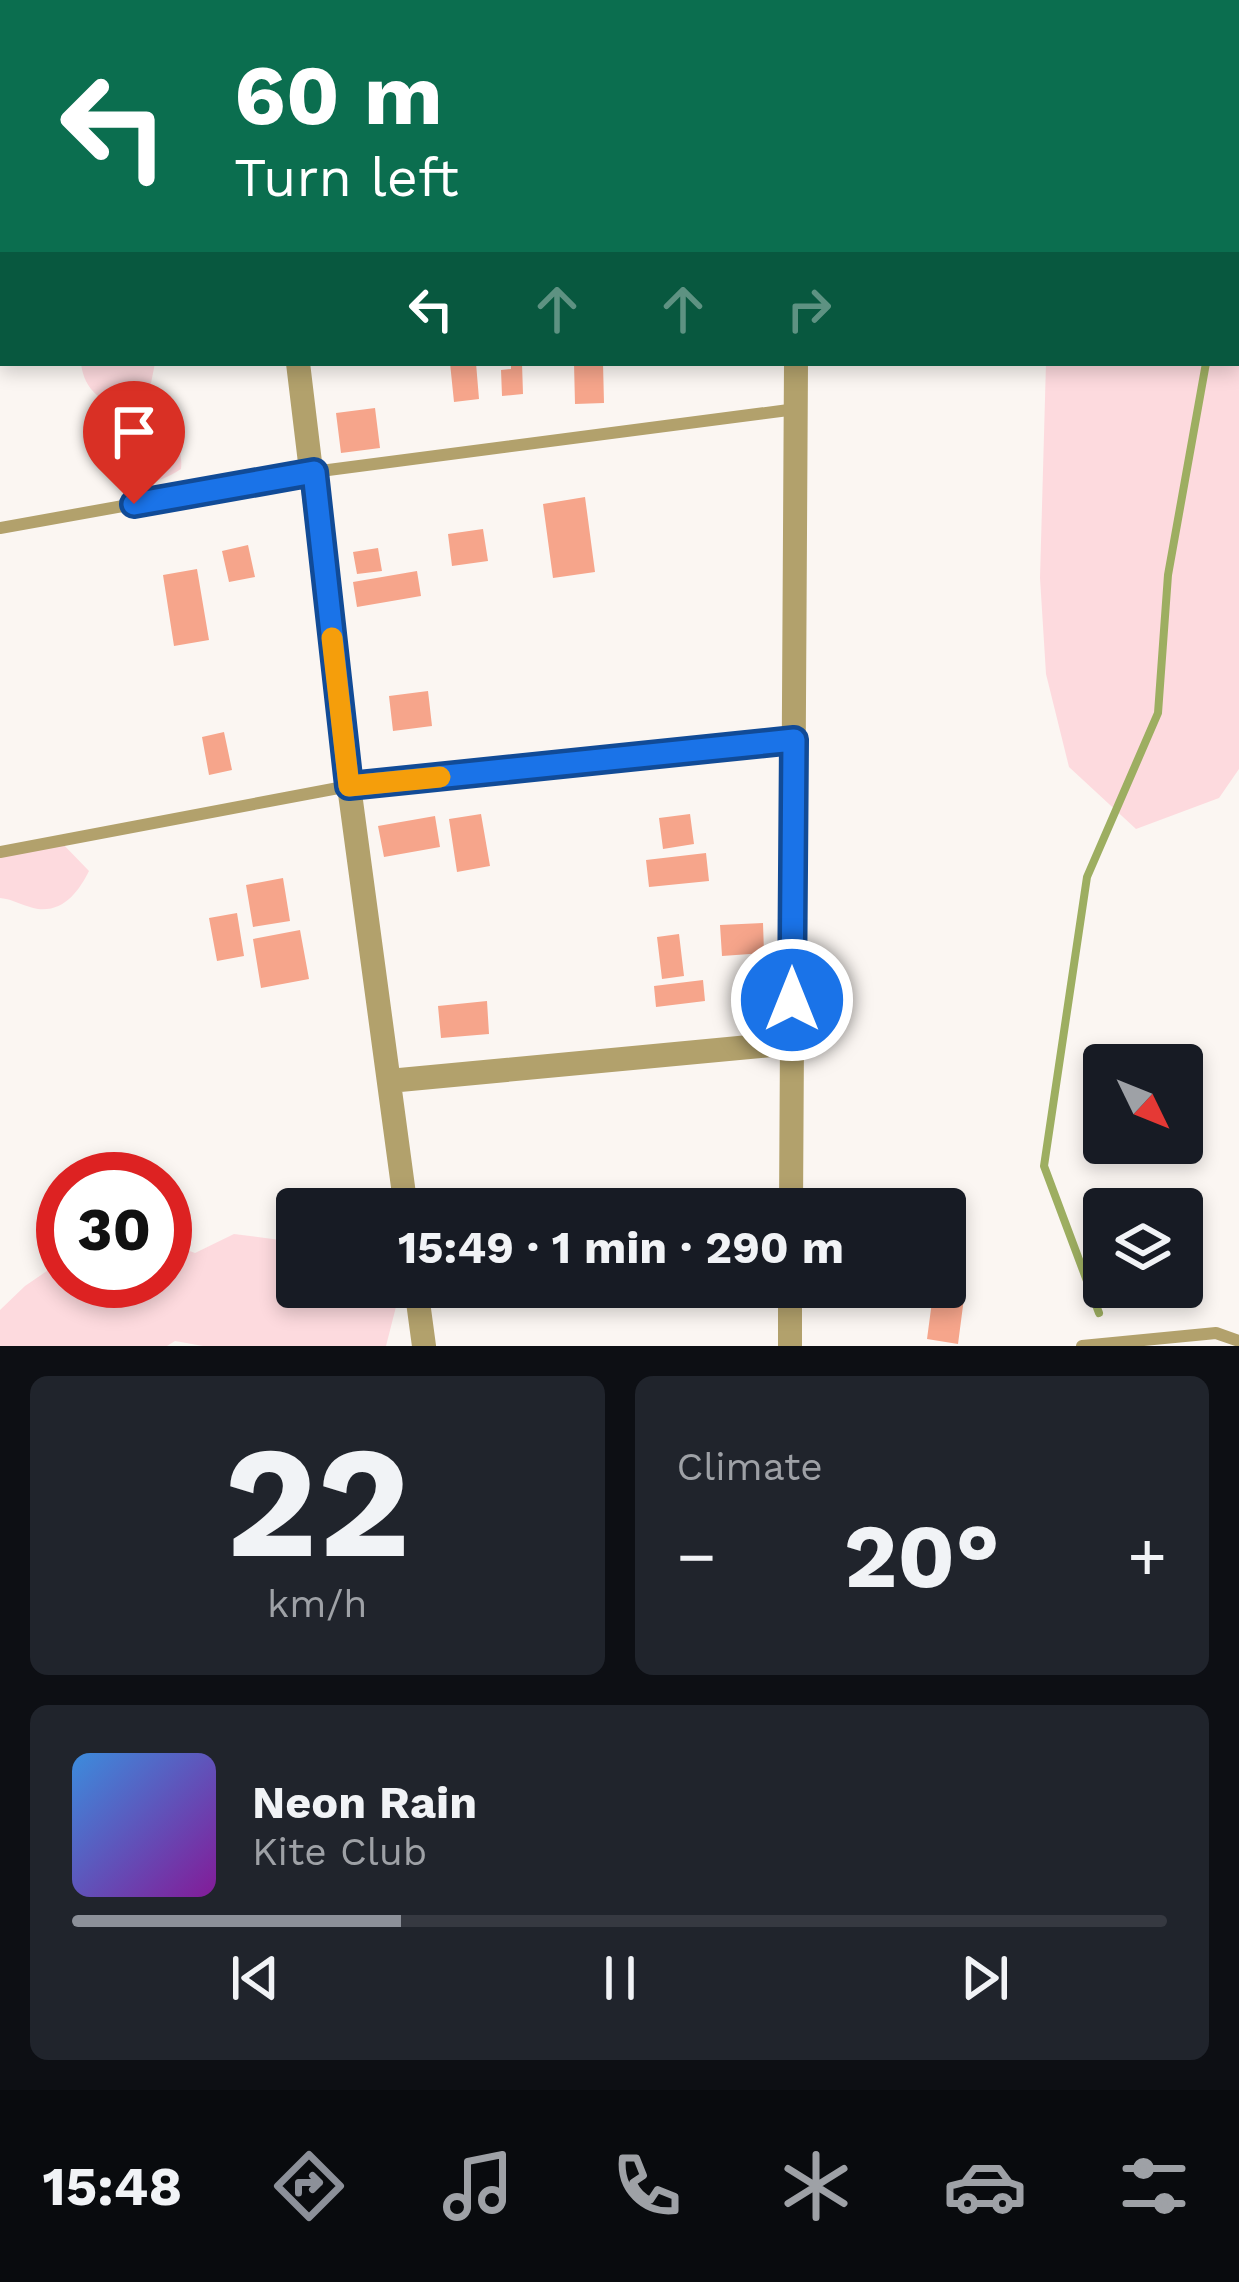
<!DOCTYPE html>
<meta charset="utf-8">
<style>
body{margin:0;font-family:"Work Sans",sans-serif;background:#20242c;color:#f1f3f6;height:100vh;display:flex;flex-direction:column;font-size:45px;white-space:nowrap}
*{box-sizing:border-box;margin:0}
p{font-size:39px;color:#9ea1a6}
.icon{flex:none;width:66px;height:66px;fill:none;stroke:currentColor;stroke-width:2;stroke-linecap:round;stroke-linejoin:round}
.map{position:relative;height:1346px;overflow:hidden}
.side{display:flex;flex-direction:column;gap:30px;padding:30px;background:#0d0f14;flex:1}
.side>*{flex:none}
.guide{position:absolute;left:0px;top:0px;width:1239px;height:366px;box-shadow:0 6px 18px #0003;background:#0b6e4f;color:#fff;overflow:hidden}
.needle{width:78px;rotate:133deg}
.controls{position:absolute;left:1083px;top:1044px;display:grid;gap:24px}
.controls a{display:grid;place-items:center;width:120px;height:120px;border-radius:12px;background:#171b24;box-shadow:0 6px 18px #0003;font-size:60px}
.speed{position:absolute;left:36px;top:1152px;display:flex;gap:24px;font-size:60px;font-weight:700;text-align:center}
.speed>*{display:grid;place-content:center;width:156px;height:156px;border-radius:50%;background:#171b24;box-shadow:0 6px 18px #0003;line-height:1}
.speed .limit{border:18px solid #d22;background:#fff;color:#111}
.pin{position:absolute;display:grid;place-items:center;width:102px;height:102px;color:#fff;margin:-123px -51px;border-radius:50% 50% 50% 0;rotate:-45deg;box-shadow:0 0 12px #0007}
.pin .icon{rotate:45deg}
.me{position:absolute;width:132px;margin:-66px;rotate:0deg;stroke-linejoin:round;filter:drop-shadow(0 0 9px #0008)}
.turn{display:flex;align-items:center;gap:42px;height:252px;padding:0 36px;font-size:54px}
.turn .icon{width:156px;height:156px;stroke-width:2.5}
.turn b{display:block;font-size:84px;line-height:102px}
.lanes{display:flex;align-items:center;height:114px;padding:0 36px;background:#0003;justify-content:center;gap:60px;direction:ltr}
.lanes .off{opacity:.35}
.big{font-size:90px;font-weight:700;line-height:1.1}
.side .tile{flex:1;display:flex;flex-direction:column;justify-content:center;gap:18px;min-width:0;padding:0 42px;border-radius:18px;background:#20242c}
.side .dial{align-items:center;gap:0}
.dial b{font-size:156px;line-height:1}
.song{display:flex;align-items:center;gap:36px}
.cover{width:144px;height:144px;border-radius:18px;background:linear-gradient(135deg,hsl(210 70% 55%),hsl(290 70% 35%))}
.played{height:12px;border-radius:6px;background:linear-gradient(90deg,#8c9099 30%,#363941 30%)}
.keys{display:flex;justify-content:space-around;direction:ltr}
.heat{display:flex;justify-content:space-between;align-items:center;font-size:66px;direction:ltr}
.side .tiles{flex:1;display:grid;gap:30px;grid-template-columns:1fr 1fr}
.tile:last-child{grid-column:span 2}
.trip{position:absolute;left:276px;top:1188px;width:690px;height:120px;border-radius:12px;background:#171b24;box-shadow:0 6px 18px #0003;font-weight:700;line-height:120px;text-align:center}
.menu{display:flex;height:192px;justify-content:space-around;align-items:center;background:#090b0e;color:#9ea1a6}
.menu .icon{width:84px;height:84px}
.menu .selected{color:#8c9099}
.menu b{font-size:54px;color:#f1f3f6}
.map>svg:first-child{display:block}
</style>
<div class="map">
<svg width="1239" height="1346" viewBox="0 0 1239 1346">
<rect width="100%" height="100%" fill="#fbf6f2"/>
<path fill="#fddade" d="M1056,0h183v769l-20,29 -83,31 -67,-62 -23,-93 -6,-96 6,-215h190v-360z
M81,363h74l-5,25 -22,23c-25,-8 -44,-20 -47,-48z
M138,425c27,6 46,12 43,44 -23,15 -41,19 -67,5 -3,-22 2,-40 24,-49z
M59,840l30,31c-10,20 -25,41 -51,38 -13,-2 -25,-10 -38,-11v-45z
M297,1228v59h104l-15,59h-183l-28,-5 -8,5h-167v-36l25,-24 38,-26v21h102v-39l30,11 39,-19 46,6z"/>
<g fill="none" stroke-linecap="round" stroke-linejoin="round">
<path stroke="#9dae61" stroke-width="8" d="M1236,207l3,-15
M1099,1313l-55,-147 43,-289 71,-164 10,-138 38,-212"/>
</g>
<path fill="#f6a58b" d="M450,363h26l3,36 -25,3z
M511,363h11l1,31 -21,2 -1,-26 10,-1z
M574,363h29l1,40 -29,1z
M375,408l5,40 -39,5 -5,-40z
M585,497l10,75 -42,6 -10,-74z
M483,529l5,32 -36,5 -4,-32z
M248,545l7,32 -26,5 -7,-31z
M378,548l4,23 -25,3 -4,-22z
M197,569l12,71 -35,6 -11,-71z
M417,571l4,25 -64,11 -4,-25z
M428,691l4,35 -39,5 -4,-35z
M224,732l8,38 -23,5 -7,-38z
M481,814l9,52 -33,6 -8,-53z
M690,814l4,30 -31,5 -4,-31z
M435,816l5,31 -56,10 -6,-31z
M706,853l3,28 -60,6 -3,-27z
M283,878l7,43 -37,6 -7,-42z
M237,913l7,43 -27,5 -8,-43z
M763,923l1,30 -42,3 -2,-31z
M300,930l9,49 -48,9 -8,-49z
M679,934l5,42 -22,3 -5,-42z
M703,980l2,21 -49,6 -2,-21z
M487,1001l2,33 -48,4 -3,-32z
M933,1294l31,4 -6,46 -31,-5z"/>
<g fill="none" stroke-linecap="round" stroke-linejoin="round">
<path stroke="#b2a16c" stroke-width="12" d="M0,528l313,-56 483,-63
M0,852l349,-66 444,-46
M1082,1346l134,-13 23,8"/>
<path stroke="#b2a16c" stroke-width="24" d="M257,0v3
M798,3v-3
M0,208h3
M298,363l51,423 57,423
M389,1081l403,-38
M791,1209l5,-846
M416,1287l8,59
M790,1346v-59"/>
</g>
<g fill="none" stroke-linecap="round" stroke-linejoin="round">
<g stroke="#114b97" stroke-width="30">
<path id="route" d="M134,504l180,-32 35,314 445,-46 -2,260"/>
</g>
<use href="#route" stroke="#1a73e8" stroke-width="21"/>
<path stroke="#f59e0b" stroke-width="21" d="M332,638l17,148 91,-9"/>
</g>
</svg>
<div class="controls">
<a><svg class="needle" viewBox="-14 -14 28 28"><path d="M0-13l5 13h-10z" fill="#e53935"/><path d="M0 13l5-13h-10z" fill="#9ea1a6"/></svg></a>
<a><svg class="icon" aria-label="layers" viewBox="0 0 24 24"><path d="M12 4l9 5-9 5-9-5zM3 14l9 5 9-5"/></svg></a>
</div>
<div class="speed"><div class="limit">30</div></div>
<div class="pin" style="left:134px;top:504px;background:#d93025"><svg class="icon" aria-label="arrive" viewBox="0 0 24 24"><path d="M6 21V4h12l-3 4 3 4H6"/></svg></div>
<svg class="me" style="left:792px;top:1000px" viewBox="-20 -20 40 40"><circle r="17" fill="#1a73e8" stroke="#fff" stroke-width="3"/><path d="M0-11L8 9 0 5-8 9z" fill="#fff"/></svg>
<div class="trip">15:49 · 1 min · 290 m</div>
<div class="guide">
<div class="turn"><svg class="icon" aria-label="left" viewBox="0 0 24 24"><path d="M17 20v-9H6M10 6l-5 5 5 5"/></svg><div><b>60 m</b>Turn left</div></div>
<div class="lanes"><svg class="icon" aria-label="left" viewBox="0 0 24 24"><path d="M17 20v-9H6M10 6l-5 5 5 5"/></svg><svg class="icon off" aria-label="ahead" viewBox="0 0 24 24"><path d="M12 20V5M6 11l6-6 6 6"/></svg><svg class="icon off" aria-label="ahead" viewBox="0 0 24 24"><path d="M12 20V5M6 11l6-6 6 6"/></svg><svg class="icon off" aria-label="right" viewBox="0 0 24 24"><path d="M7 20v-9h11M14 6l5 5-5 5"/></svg></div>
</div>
</div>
<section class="side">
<div class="tiles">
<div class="tile dial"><b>22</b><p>km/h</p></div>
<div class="tile"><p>Climate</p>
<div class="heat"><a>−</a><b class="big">20°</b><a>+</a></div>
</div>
<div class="tile">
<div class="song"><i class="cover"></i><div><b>Neon Rain</b><p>Kite Club</p></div></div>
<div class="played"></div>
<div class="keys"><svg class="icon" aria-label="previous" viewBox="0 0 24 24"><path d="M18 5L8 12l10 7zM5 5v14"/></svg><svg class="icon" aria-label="pause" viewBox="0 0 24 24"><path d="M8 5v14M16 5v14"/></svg><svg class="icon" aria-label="next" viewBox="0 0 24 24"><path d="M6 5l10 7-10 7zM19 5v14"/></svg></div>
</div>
</div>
</section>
<nav class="menu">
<b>15:48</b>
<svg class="icon selected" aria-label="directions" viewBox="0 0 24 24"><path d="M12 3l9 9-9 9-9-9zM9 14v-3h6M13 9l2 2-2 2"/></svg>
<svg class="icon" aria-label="music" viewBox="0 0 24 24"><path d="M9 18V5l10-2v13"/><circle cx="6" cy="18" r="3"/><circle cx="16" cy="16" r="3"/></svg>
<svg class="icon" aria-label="phone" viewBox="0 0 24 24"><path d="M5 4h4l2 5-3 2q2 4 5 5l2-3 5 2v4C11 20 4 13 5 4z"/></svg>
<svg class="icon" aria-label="climate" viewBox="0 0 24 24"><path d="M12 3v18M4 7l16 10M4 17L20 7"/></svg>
<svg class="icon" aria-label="car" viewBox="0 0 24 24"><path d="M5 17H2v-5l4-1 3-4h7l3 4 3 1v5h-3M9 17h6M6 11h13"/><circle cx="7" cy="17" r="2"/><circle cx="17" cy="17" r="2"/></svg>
<svg class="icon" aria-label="filters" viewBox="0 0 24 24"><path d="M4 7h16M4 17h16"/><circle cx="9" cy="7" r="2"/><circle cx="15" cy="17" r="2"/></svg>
</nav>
